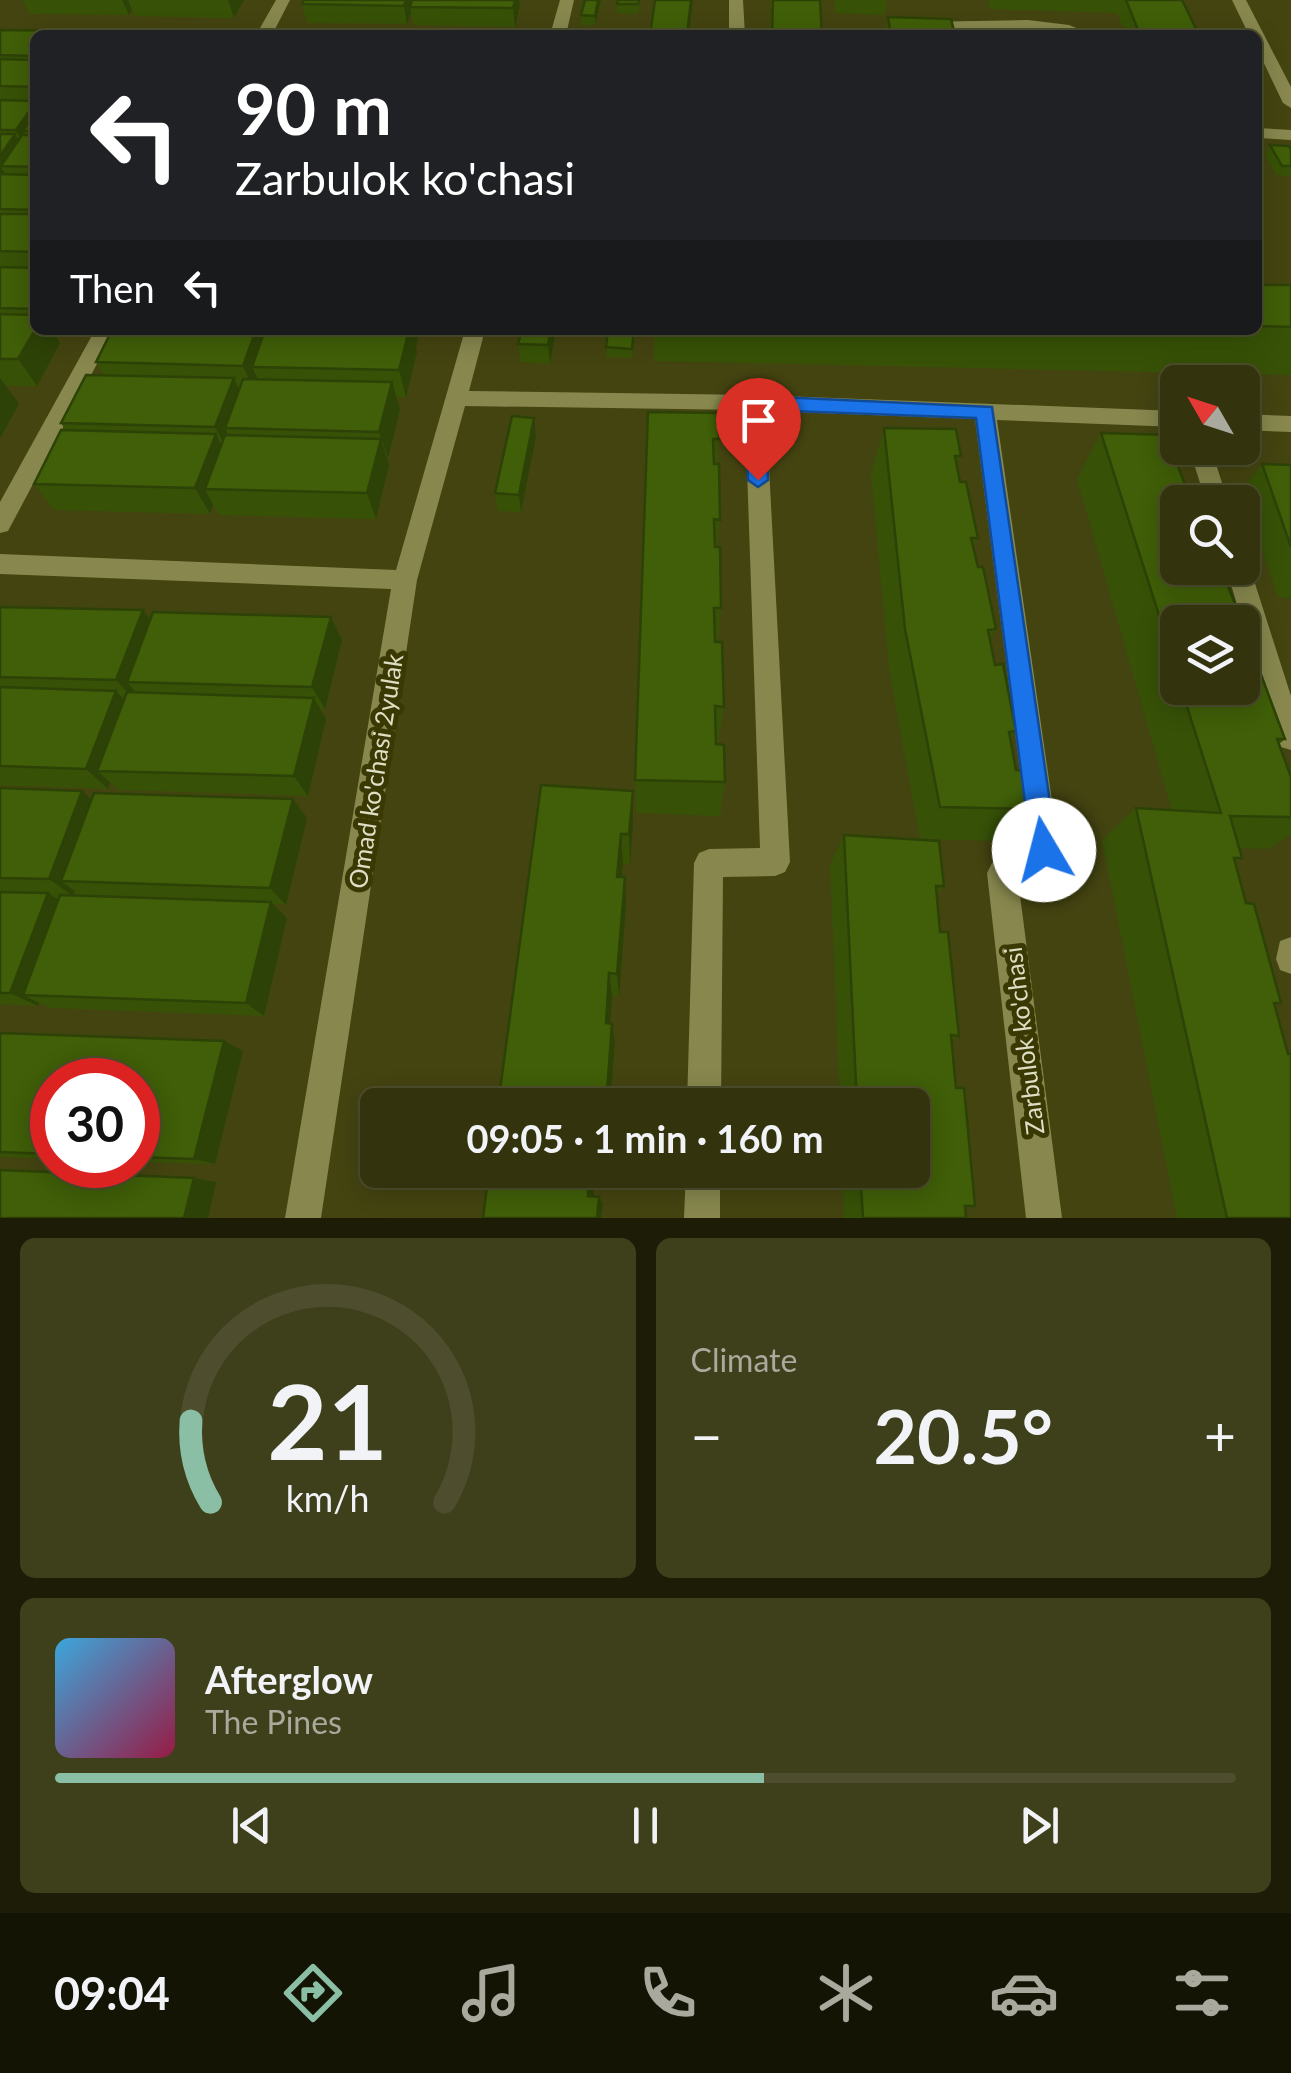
<!DOCTYPE html>
<meta charset="utf-8">
<style>
body{margin:0;font-family:Lato,sans-serif;background:#3e3f1b;color:#f1f3f6;height:100vh;display:flex;flex-direction:column;font-size:38px;white-space:nowrap}
*{box-sizing:border-box;margin:0}
p{font-size:32px;color:#a9aa9d}
.icon{flex:none;width:55px;height:55px;fill:none;stroke:currentColor;stroke-width:2;stroke-linecap:round;stroke-linejoin:round}
.map{position:relative;height:1218px;overflow:hidden}
.panel{display:flex;flex-direction:column;gap:20px;padding:20px;background:#1c1c07;flex:1}
.panel>*{flex:none}
.guide{position:absolute;left:30px;top:30px;width:1232px;height:305px;border-radius:15px;box-shadow:0 5px 25px #0003,0 0 0 2px #4e4e2e;background:#202124;color:#fff;overflow:hidden}
.needle{width:65px;rotate:309deg}
.buttons{position:absolute;left:1160px;top:365px;display:grid;gap:20px}
.buttons a{display:grid;place-items:center;width:100px;height:100px;border-radius:15px;background:#33330d;box-shadow:0 5px 25px #0003,0 0 0 2px #4e4e2e;font-size:50px}
.speed{position:absolute;left:30px;top:1058px;display:flex;gap:20px;font-size:50px;font-weight:700;text-align:center}
.speed>*{display:grid;place-content:center;width:130px;height:130px;border-radius:50%;background:#33330d;box-shadow:0 5px 25px #0003,0 0 0 2px #4e4e2e;line-height:1}
.speed .limit{border:15px solid #d22;background:#fff;color:#111}
.pin{position:absolute;display:grid;place-items:center;width:85px;height:85px;color:#fff;margin:-102px -42px;border-radius:50% 50% 50% 0;rotate:-45deg;box-shadow:0 0 10px #0007}
.pin .icon{rotate:45deg}
.me{position:absolute;width:110px;margin:-55px;rotate:352deg;stroke-linejoin:round;filter:drop-shadow(0 0 8px #0008)}
.turn{display:flex;align-items:center;gap:35px;height:210px;padding:0 40px;font-size:45px}
.turn .icon{width:130px;height:130px;stroke-width:2.5}
.turn b{display:block;font-size:70px;line-height:85px}
.then{display:flex;align-items:center;height:95px;padding:0 40px;background:#0003;gap:20px;font-size:38px}
.big{font-size:75px;font-weight:700;line-height:1.1}
.panel .widget{flex:1;display:flex;flex-direction:column;justify-content:center;gap:15px;min-width:0;padding:0 35px;border-radius:15px;background:#3e3f1b}
.panel .dial{align-items:center;gap:0}
.dial svg{height:260px;overflow:visible;fill:none;stroke:#4e4e2e;stroke-width:7;stroke-linecap:round;text-anchor:middle}
.dial text{fill:#f1f3f6;stroke:none}
.song{display:flex;align-items:center;gap:30px}
.cover{width:120px;height:120px;border-radius:15px;background:linear-gradient(135deg,hsl(200 70% 55%),hsl(340 70% 35%))}
.played{height:10px;border-radius:5px;background:linear-gradient(90deg,#8abfa5 60%,#4e4e2e 60%)}
.keys{display:flex;justify-content:space-around;direction:ltr}
.heat{display:flex;justify-content:space-between;align-items:center;font-size:55px;direction:ltr}
.panel .tiles{flex:1;display:grid;gap:20px;grid-template-columns:1fr 1fr}
.widget:last-child{grid-column:span 2}
.trip{position:absolute;left:360px;top:1088px;width:570px;height:100px;border-radius:15px;background:#33330d;box-shadow:0 5px 25px #0003,0 0 0 2px #4e4e2e;font-weight:700;line-height:100px;text-align:center}
.dock{display:flex;height:160px;justify-content:space-around;align-items:center;background:#141405;color:#a9aa9d}
.dock .icon{width:70px;height:70px}
.dock .active{color:#8abfa5}
.dock b{font-size:45px;color:#f1f3f6}
.map>svg:first-child{display:block}
</style>
<div class="map">
<svg width="1291" height="1218" viewBox="0 0 1291 1218">
<rect width="100%" height="100%" fill="#441"/>
<g fill="none" stroke-linecap="round" stroke-linejoin="round">
<path fill="#87874e" fill-rule="evenodd" d="M276,0h14l-18,35h-16z
M560,0h14l-8,35h-16z
M729,0h14l2,35h-16z
M1232,0h14l45,87v21l-8,-5 -25,-52v-16h-9z
M1028,20l41,5 25,10 -66,-6 -106,3 -8,-5 8,-5z
M165,29l62,1 8,5h-77z
M1258,128l33,2v10l-33,-2z
M95,330h20l-107,201 -8,2v-31z
M465,330h20l-16,61 286,4 423,16v16l-181,-7 62,429 -5,10 -36,21 44,338h-36l-39,-345 5,-10 37,-21 -54,-423 -209,-8 24,451 -5,10 -10,4 -52,1 -2,228h-34l7,-242 5,-10 10,-4 51,-1 -15,-438 -280,-4 -48,174 -96,638h-36l106,-629 -391,-15v-20l396,16z
M1242,414l49,2v16l-49,-2z
M1189,448h22l17,54h-22z
M1242,560l8,8 41,128v54l-10,-3 -4,-9 -51,-170h16z
M1291,937v37l-11,-4 -4,-11 4,-18z
M686,1170h34v48h-36z"/>
</g>
<path fill="#375207" d="M23,0h221l-10,18 -99,-2 -3,-6 -3,5 -100,-1z
M601,0l-6,25h-14v-10z
M640,0l-2,14 -21,-1v-9z
M771,0h49l2,35h-52z
M834,0h53l-3,15 -49,-2z
M988,0h194l17,35h-73l-9,-22 -127,-4z
M302,4h218l-5,23 -101,-2 -3,-12 -4,11 -100,-1z
M888,17l67,18h-71z
M0,30l82,1 2,4h-49v295h29l-3,6h-5l4,7 -23,43h-32l14,18 -19,34z
M1270,145l21,5v26l-15,-1 -11,-20z
M1258,285h33v90l-637,-14v-31h604z
M112,330h308l-4,16 1,6 -11,45h-10l4,12 -13,49 2,7 -13,54 -157,-4 -6,-10 -3,9 -156,-4 -20,-26 32,-53 -5,-8 43,-48 -8,-13z
M556,330l-6,34 -29,-2 -3,-18z
M608,330h28l-4,28 -26,-1z
M648,412l71,27 -2,25 3,56 -3,27 4,61 -3,34 6,65 -6,36h-2l9,39 -5,34 -84,-3 -1,-33z
M884,428l77,28 -4,10 21,72 -5,9 23,82 -6,10 5,26 21,66 -6,9 6,30 16,39 -26,32 -86,-2 -31,-170 -18,-196z
M1101,433l82,28 -4,6 -1,221h64l10,-17 33,68 -6,5 12,33v57l-22,15 -30,-1 3,10 -7,5 11,40 35,100 -6,3 16,212h-114l-75,-378 34,-32 36,3 -95,-332z
M536,436l-15,76 -23,-1 -3,-18z
M1262,464l29,1v133l-13,-1 -36,-107z
M0,607l342,33 -17,69h-5l6,10 -18,77 -189,-6 -9,-8 -2,7 -108,-4z
M0,788l91,11 216,19 -21,87 -12,-1 13,14 -23,98 -213,-8 -12,-5 -1,3 -38,-2z
M633,791v33l-3,41 -7,-1 -1,13 4,29 -7,91 -7,-1 -2,28h2l3,19 -5,62h-112z
M844,835l100,51 -8,10 4,36 19,104 -7,5 4,47 19,118 -9,2v10h-122l-2,-48h70v-65h-72l-10,-240z
M0,1033l243,18 -28,113 -77,-2v-82h-86v79l-52,-2z"/>
<path fill="#2d4206" d="M122,0h6l4,10 -3,5z
M228,0h16l-10,18z
M406,0h9l-5,7 1,6 -4,11 -3,-18z
M515,0h4l1,4 -5,23 -2,-19z
M598,0h3l-6,25v-9z
M691,0h2l-4,35h-2z
M35,103v28h-12l12,21 -4,6 -15,-28z
M15,134l16,28 -30,4 12,22 -13,-11v-21z
M35,330h17l8,13 -23,43 -19,-27z
M256,330h8l7,18 -19,19 7,15 -4,11 -12,-27z
M409,330h3l5,22 -11,45 -7,-27z
M412,330h8l-4,16z
M551,330h5l-6,34 -2,-19z
M0,378l19,26 -19,34z
M234,378l12,27 -21,23 7,15 -3,10 -14,-26z
M392,382l8,27 -12,49 -9,-26z
M534,418l2,18 -15,76 -2,-17z
M216,434l13,27 -24,28 8,16 -3,9 -15,-26z
M381,439l8,26 -13,54 -9,-26z
M143,610l18,24 -34,48 11,13 -2,7 -20,-22z
M331,617l11,23 -17,69 -13,-22z
M116,691l20,22 -39,58 13,11 -2,7 -22,-20z
M314,698l12,21 -18,77 -14,-20z
M82,791l22,19 -43,71 14,10 -2,5 -24,-17z
M633,791v33l-3,41 -1,-31z
M293,799l14,19 -21,87 -16,-17z
M621,834l2,30 -4,41 -2,-28z
M625,877l1,29 -7,91 -2,-23z
M48,893l25,16 -50,86 16,8 -1,3 -28,-13z
M271,902l16,16 -23,98 -18,-13z
M609,973l3,23 -3,47 -3,-20z
M612,1024l3,19 -5,62h-4z
M224,1041l19,10 -28,113 -21,-5z
M590,1170h6l-3,33 -5,-7z
M194,1178l22,4 -8,36h-24z
M599,1197l4,7 -2,14h-4z"/>
<path fill="#405f08" stroke="#2d4206" stroke-width="2.5" d="M304,0h102l-2,6 -102,-2z
M412,0h103l-2,8 -103,-1z
M585,0h13l-3,16 -14,-1z
M618,0h21l-1,4h-21z
M655,0h36l-4,35h-37z
M773,0h47l2,35h-50z
M1126,0h56l17,35h-59z
M888,17l63,2 4,16h-64z
M0,30l82,1 -3,4h-44v21l-35,-1z
M88,32l107,2 -1,1h-108z
M0,59l35,1v27l-35,-1z
M0,100l35,1v2l-19,27h-16z
M35,113v18h-12z
M0,134h15l-15,22z
M22,135h13v32l-34,-1z
M1270,145l19,1 2,4v16h-9z
M0,174l35,1v35l-35,-1z
M0,214h35v38l-35,-1z
M0,267l35,1v41l-35,-1z
M1258,285h33v42l-33,-1z
M0,314l35,1v15l-17,29h-18z
M112,330h144l-13,36 -147,-4z
M265,330h144l-10,40 -147,-3z
M522,330h29l-3,15 -30,-1z
M608,330h26l-2,19 -26,-2z
M86,375l148,3 -19,49 -154,-4z
M243,379l149,3 -13,50 -154,-4z
M648,412l71,1v26h-6l1,25h5l1,56 -6,-1 1,28h5l1,61h-7l1,34h7l2,65 -9,-1 1,38 8,1 1,37 -90,-2z
M512,416l22,2 -15,77 -24,-2z
M884,428l72,1 5,27h-6l5,26h6l12,56h-7l7,29h5l13,62 -8,1 7,35 8,-1 13,67 -7,1 7,38 8,1 8,38 -92,-2 -35,-178z
M61,430l155,4 -21,54 -161,-4z
M1101,433l72,2 10,26h-7l10,26h6l5,15h-19v66h38l2,5h5l19,49h-64v53z
M225,435l156,4 -14,54 -162,-4z
M1262,464l29,1v82z
M0,607l143,3 -27,70 -116,-3z
M153,612l178,5 -19,70 -185,-5z
M1242,645l10,26 8,1 25,67h-8l14,38v40l-61,-1 12,42h-8l12,45 8,1 27,99h-7l14,51h3v164h-64l-91,-410 85,5 -40,-125h61z
M0,687l116,4 -30,78 -86,-3z
M127,692l187,6 -20,78 -197,-5z
M541,785l92,6 -4,43h-8l-4,43h8l-8,97 -8,-1 -3,50 6,1 -6,81h-108z
M0,788l82,3 -33,88 -49,-1z
M94,793l199,6 -23,89 -209,-7z
M844,835l95,6 5,45h-8l4,46h8l11,104 -8,-1 5,53h8l11,118h-10l1,12h-103l-3,-48h52v-65h-55z
M0,892l48,1 -38,100h-10z
M60,895l211,7 -25,101 -223,-8z
M0,1033l224,8 -30,118 -56,-2v-77h-86v74l-52,-2z
M0,1170l194,8 -10,40h-184z
M489,1170h101l-2,26 11,1 -2,21h-114z"/>
<path fill="#1a73e8" stroke="#114b97" stroke-width="2.5" d="M754,396l238,11 65,443 -4,9 -9,3 -10,-3 -3,-9 -55,-432 -211,-8 3,70 -10,7 -10,-7 -3,-77z"/>
<g text-anchor="middle" dominant-baseline="central" stroke-width="10" stroke-linejoin="round" paint-order="stroke">
<g font-size="25" fill="#dddec4" stroke="#3a3904">
<text transform="translate(375 771) rotate(-81)">Omad ko'chasi 2yulak</text>
<text transform="translate(1023 1041) rotate(-97)">Zarbulok ko'chasi</text>
</g>
</g>
</svg>
<div class="buttons">
<a><svg class="needle" viewBox="-14 -14 28 28"><path d="M0-13l5 13h-10z" fill="#e53935"/><path d="M0 13l5-13h-10z" fill="#a9aa9d"/></svg></a>
<a><svg class="icon" aria-label="search" viewBox="0 0 24 24"><circle cx="10" cy="10" r="6"/><path d="M15 15l6 6"/></svg></a>
<a><svg class="icon" aria-label="layers" viewBox="0 0 24 24"><path d="M12 4l9 5-9 5-9-5zM3 14l9 5 9-5"/></svg></a>
</div>
<div class="speed"><div class="limit">30</div></div>
<div class="pin" style="left:758px;top:480px;background:#d93025"><svg class="icon" aria-label="arrive" viewBox="0 0 24 24"><path d="M6 21V4h12l-3 4 3 4H6"/></svg></div>
<svg class="me" style="left:1044px;top:850px" viewBox="-20 -20 40 40"><circle r="19" fill="#fff"/><path d="M0-13L10 11 0 6-10 11z" fill="#1a73e8"/></svg>
<div class="trip">09:05 · 1 min · 160 m</div>
<div class="guide">
<div class="turn"><svg class="icon" aria-label="left" viewBox="0 0 24 24"><path d="M17 20v-9H6M10 6l-5 5 5 5"/></svg><div><b>90 m</b>Zarbulok ko'chasi</div></div>
<div class="then">Then<svg class="icon" aria-label="left" viewBox="0 0 24 24"><path d="M17 20v-9H6M10 6l-5 5 5 5"/></svg></div>
</div>
</div>
<section class="panel">
<div class="tiles">
<div class="widget dial"><svg viewBox="0 0 100 80">
<path d="M14 69A42 42 0 1 1 86 69"/>
<path d="M14 69A42 42 0 0 1 8 44" stroke="#8abfa5"/>
<text x="50" y="56" font-size="32" font-weight="700">21</text>
<text x="50" y="72" font-size="11">km/h</text>
</svg></div>
<div class="widget"><p>Climate</p>
<div class="heat"><a>−</a><b class="big">20.5°</b><a>+</a></div>
</div>
<div class="widget">
<div class="song"><i class="cover"></i><div><b>Afterglow</b><p>The Pines</p></div></div>
<div class="played"></div>
<div class="keys"><svg class="icon" aria-label="previous" viewBox="0 0 24 24"><path d="M18 5L8 12l10 7zM5 5v14"/></svg><svg class="icon" aria-label="pause" viewBox="0 0 24 24"><path d="M8 5v14M16 5v14"/></svg><svg class="icon" aria-label="next" viewBox="0 0 24 24"><path d="M6 5l10 7-10 7zM19 5v14"/></svg></div>
</div>
</div>
</section>
<nav class="dock">
<b>09:04</b>
<svg class="icon active" aria-label="directions" viewBox="0 0 24 24"><path d="M12 3l9 9-9 9-9-9zM9 14v-3h6M13 9l2 2-2 2"/></svg>
<svg class="icon" aria-label="music" viewBox="0 0 24 24"><path d="M9 18V5l10-2v13"/><circle cx="6" cy="18" r="3"/><circle cx="16" cy="16" r="3"/></svg>
<svg class="icon" aria-label="phone" viewBox="0 0 24 24"><path d="M5 4h4l2 5-3 2q2 4 5 5l2-3 5 2v4C11 20 4 13 5 4z"/></svg>
<svg class="icon" aria-label="climate" viewBox="0 0 24 24"><path d="M12 3v18M4 7l16 10M4 17L20 7"/></svg>
<svg class="icon" aria-label="car" viewBox="0 0 24 24"><path d="M5 17H2v-5l4-1 3-4h7l3 4 3 1v5h-3M9 17h6M6 11h13"/><circle cx="7" cy="17" r="2"/><circle cx="17" cy="17" r="2"/></svg>
<svg class="icon" aria-label="filters" viewBox="0 0 24 24"><path d="M4 7h16M4 17h16"/><circle cx="9" cy="7" r="2"/><circle cx="15" cy="17" r="2"/></svg>
</nav>
